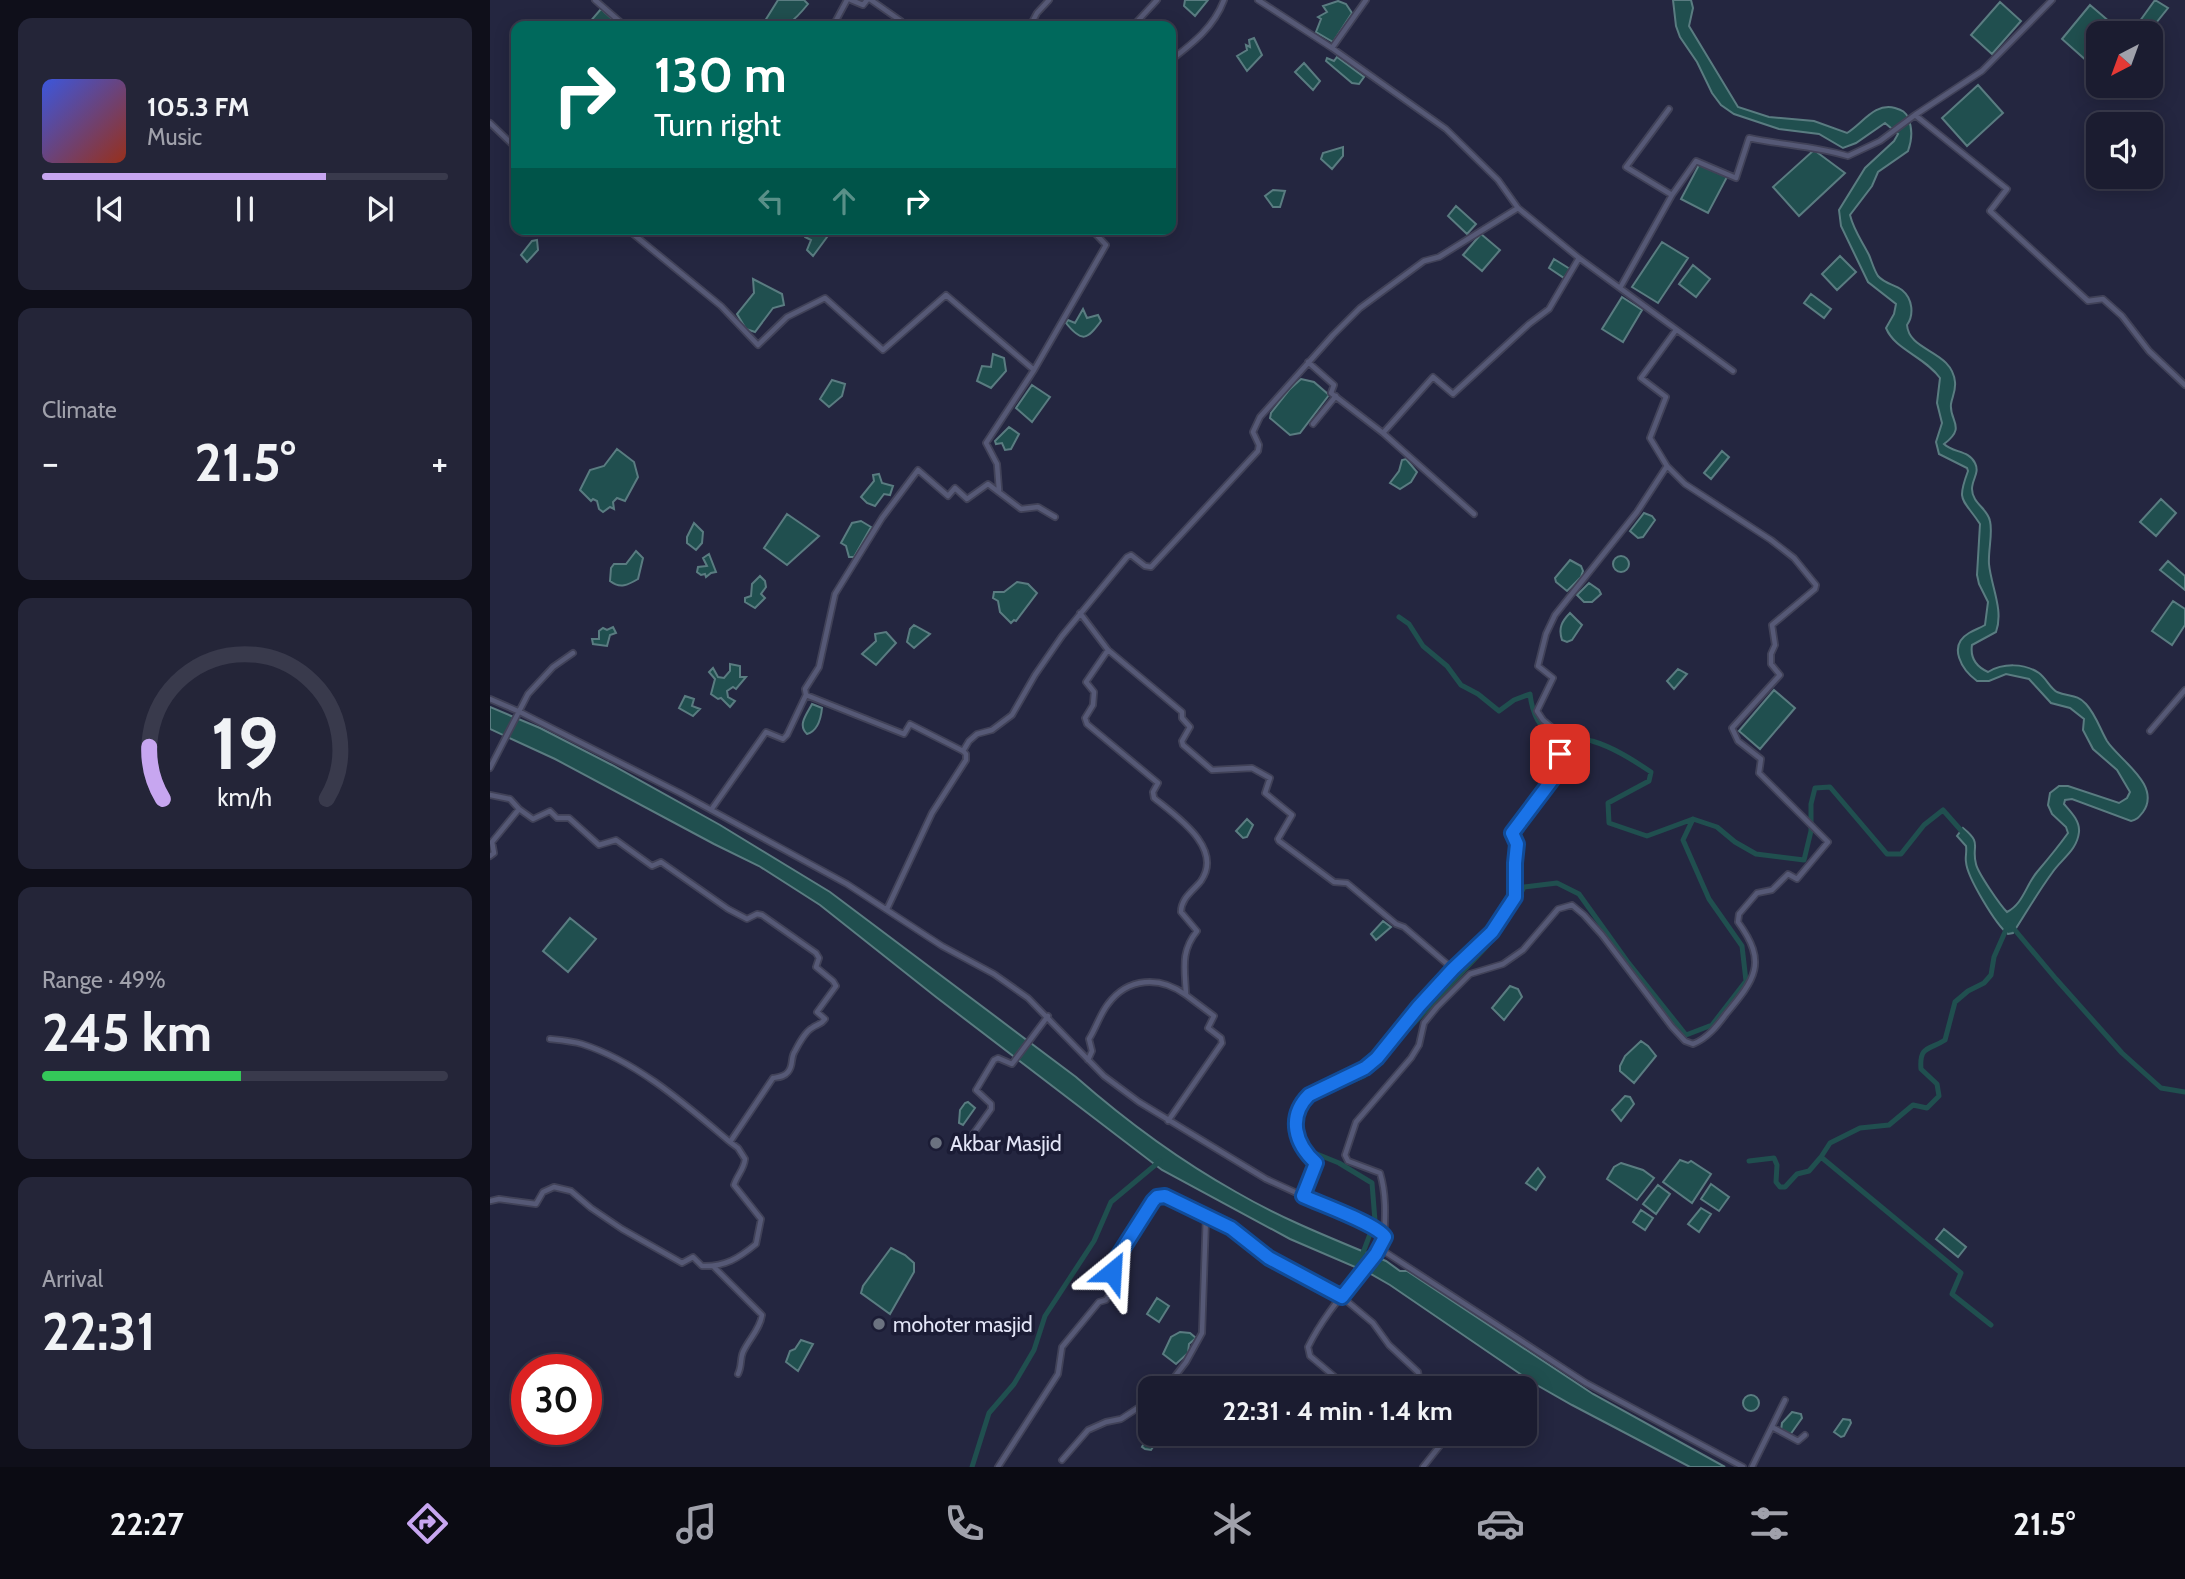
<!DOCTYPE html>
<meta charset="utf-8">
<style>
body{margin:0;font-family:Cabin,sans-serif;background:#242538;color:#f1f3f6;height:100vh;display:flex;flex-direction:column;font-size:26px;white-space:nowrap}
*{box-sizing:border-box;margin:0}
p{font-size:23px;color:#a0a1ab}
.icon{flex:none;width:38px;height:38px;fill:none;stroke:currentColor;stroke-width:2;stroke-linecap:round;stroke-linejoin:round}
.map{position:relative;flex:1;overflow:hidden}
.panel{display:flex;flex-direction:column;gap:18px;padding:18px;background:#0f0f1a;width:490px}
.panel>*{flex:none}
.hud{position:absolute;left:21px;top:21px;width:665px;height:214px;border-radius:14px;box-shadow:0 4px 18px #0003,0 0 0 2px #393a4c;background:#00695c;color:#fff;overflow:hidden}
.needle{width:46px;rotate:221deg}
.buttons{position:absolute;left:1596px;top:21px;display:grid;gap:14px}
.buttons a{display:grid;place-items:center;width:77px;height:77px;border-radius:14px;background:#1b1c30;box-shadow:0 4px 18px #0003,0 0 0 2px #393a4c;font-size:35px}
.speed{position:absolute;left:21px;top:1354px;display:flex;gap:14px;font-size:35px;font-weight:700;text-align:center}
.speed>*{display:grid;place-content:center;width:91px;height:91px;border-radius:50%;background:#1b1c30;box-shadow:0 4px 18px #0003,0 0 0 2px #393a4c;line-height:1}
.speed .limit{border:10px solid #d22;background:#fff;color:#111}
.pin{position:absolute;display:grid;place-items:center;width:60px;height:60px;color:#fff;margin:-30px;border-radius:14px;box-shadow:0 4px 10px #0006}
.me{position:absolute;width:77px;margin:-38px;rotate:27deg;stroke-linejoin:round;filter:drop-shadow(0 0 5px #0008)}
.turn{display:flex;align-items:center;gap:24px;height:147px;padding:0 28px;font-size:32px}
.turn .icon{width:91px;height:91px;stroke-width:2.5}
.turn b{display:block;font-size:49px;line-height:60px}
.lanes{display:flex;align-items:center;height:66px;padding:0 28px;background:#0003;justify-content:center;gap:35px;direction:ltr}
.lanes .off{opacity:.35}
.big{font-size:52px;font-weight:700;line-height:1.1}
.panel .card{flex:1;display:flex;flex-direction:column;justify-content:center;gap:10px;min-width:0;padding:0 24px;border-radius:14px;background:#242538}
.panel .dial{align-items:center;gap:0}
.dial svg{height:182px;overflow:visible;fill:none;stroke:#393a4c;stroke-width:7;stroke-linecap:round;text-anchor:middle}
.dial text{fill:#f1f3f6;stroke:none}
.song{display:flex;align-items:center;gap:21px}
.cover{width:84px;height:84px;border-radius:10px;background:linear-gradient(135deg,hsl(230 70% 55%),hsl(10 70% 35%))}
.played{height:7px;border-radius:4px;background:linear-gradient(90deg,#c7a6f0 70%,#393a4c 70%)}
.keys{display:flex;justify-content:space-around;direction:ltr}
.heat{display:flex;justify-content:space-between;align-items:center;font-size:38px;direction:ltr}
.charge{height:10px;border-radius:5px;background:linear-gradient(90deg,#34c759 49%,#393a4c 0)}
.trip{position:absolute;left:648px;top:1376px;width:399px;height:70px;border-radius:14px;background:#1b1c30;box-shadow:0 4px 18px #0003,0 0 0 2px #393a4c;font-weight:700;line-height:70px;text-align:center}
.menu{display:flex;height:112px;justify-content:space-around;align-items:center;background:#0b0b13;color:#a0a1ab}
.menu .icon{width:49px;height:49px}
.menu .selected{color:#c7a6f0}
.menu b{font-size:32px;color:#f1f3f6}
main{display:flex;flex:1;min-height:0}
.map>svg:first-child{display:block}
</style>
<main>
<section class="panel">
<div class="card">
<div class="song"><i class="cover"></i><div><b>105.3 FM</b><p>Music</p></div></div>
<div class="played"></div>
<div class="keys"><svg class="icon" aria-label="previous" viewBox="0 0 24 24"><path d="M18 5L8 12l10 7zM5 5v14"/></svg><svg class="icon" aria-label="pause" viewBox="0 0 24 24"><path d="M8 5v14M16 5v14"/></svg><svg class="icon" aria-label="next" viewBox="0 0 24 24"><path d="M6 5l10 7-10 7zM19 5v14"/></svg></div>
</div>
<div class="card"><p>Climate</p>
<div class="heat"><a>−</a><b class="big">21.5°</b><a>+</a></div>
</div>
<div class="card dial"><svg viewBox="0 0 100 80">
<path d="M14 69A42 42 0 1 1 86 69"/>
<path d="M14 69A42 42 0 0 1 8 46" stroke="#c7a6f0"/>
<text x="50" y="56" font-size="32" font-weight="700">19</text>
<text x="50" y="72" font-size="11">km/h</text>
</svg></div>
<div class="card"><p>Range · 49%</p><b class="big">245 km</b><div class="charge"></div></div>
<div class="card"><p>Arrival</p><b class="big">22:31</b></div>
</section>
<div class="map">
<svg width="1695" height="1467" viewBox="0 0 1695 1467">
<rect width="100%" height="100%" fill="#242640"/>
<path fill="#204f4f" stroke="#5a7c81" stroke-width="2" d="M288,0h26l4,4c-12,15 -24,29 -45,20z
M695,0h23l-13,16 -11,-10z
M1183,0h18l2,8 -4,18 49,81 31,10 45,4 33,12c15,-9 28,-31 48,-25 7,2 11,4 13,10 5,11 4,22 0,33l-30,21 -6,14 -22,29c4,16 12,26 19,40 3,7 5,15 9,21 7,8 16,8 24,14 11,9 12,25 5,35 2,27 45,25 48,57 1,9 -3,15 -4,22 -2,17 16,23 -7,40 9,9 25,6 31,19 5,10 -3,16 -3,26 0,14 16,20 18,32 3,13 -2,29 -1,43 2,22 15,46 7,68l-24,13c-2,13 5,22 16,27 15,-9 36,-9 51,1 7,5 11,15 18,19 12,5 20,2 29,12 10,11 14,25 21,37 12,19 55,44 36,71 -4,5 -6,8 -12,9l-59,-22 -7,1 -1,4c7,8 16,17 15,28 -2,19 -18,27 -27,41 -14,19 -26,40 -39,60l-5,1c-12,-9 -41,-57 -42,-72 -1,-5 1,-10 0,-16l-9,-10 6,-8c20,16 8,17 13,36 2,9 24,41 31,48 16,-8 19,-27 30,-40 11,-13 21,-25 31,-39l-2,-6 -14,-13 -4,-9 2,-12 9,-7h9l51,17 8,-5 3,-6 -13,-22 -24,-21 -10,-19 1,-11 -14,-11 -19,-5 -22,-24 -23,-5 -17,7h-12c-15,-11 -30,-35 -8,-48 5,-3 11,-5 16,-8l3,-23 -9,-18 -2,-9 3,-51c-17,-26 -24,-21 -12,-53l-1,-3 -28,-14 -3,-12 6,-19 -5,-20 3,-25c-16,-22 -45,-28 -54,-50l8,-14 2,-10 -28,-22 -27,-56 -2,-16 26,-42 29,-27 4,-7 -13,-11 -29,20 -13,5 -24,-14 -40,-5 -45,-15 -13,-9 -9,-12 -15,-31 -17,-25 -4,-11z
M1665,0l13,8 -20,25 -11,-8z
M848,1l8,3 6,9 -19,29 -17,-10 5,-13 -3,-2 9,-5 -4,-6z
M1510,2l21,19 -29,33 -21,-19z
M1600,5l27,23 -5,5h-14v17l-10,12 -26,-23z
M111,9l19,17h-29l-3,-2z
M764,38l8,17 -15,16 -10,-15 10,-6 -1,-5 4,2 -1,-7z
M847,57l27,20 -5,7 -7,-1 -26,-22 1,-3 7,3z
M814,63l16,18 -7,9 -18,-18z
M1488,85l25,28 -36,33 -25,-28z
M853,147v9l-11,13 -11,-10 2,-6z
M1324,150l31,23 -46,43 -26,-29z
M1210,163l27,14 -19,36 -27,-14z
M783,190l12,1 -5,16h-7l-8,-11z
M966,206l20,18 -9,10 -19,-18z
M343,229l-20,27 -6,-6 4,-10 -6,-3 -3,-7z
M991,234l19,16 -18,21 -19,-16z
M47,240l1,10 -11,12 -6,-7 11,-14z
M1172,242l26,16 -30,45 -26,-16z
M1350,256l16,16 -19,18 -15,-16z
M1064,259l16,10 -6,9 -15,-10z
M1203,265l17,14 -14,18 -17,-13z
M263,279l29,15 2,11 -11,3 -18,24 -9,-3 -9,-15 17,-21z
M1321,294l20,15 -7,9 -20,-15z
M1132,297l20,13 -19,32 -21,-13z
M593,309l4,9 11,-3 3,6c-14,19 -19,22 -35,2l2,-3 7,3z
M503,354l11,4 2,13 -15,17 -14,-7 5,-15 9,1z
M811,379l13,3 15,13 -29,38 -10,2 -20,-17 1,-5 19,-24z
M342,380l13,4 -3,12 -13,11 -9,-8z
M542,385l18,12 -18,25 -16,-14z
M519,427l10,7 -8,15 -6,1 -3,-7 -6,1 -1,-3z
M127,449l17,13 4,15 -13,24 -8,-3 -4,4 1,7 -4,-2 -7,5 -4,-3 -2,-8 -4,-2 -2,2 -11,-11 10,-20 14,-4z
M1232,451l7,6 -18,22 -7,-6z
M916,459l11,13 -6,10 -11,7 -10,-6 9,-12 3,-11z
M389,474l3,9 11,3 -3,9 -6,-1 -9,12 -8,-3 -6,-6 13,-16 -1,-6z
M1671,499l15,14 -20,23 -16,-14z
M1154,513l8,3 3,4 -12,17 -5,1 -8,-7z
M297,514l32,22 -32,29 -23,-17z
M371,521l10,6 -17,30h-5l-3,-11 -5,-3 11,-20z
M204,523l9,9 -1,11 -6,7 -9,-7v-6z
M146,551l7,7 -5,21c-10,6 -18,10 -28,2l1,-13 3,-4h12z
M219,554l7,18 -5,1 -5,4 -1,-3 -4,1 -4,-3 1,-5 9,-1 -4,-8z
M1123 564a8 8 0 1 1 16 0a8 8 0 1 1-16 0Z
M1080,560l11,6 2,5 -2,6 -14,14 -11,-9 -1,-4z
M1678,561l17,15v14l-25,-20z
M270,576l5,5 1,6 -5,7 4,4 -10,10 -10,-6v-4l6,-2 1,-12z
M527,582l11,2 9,9 -21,28 -2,-1 -3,3 -11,-11 -2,-11 -5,-3 1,-6h10z
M1099,583l10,7 2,4 -9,8h-8l-7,-7z
M1683,601l12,8v16l-13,20 -20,-14z
M1080,613l12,12 -10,15 -5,2 -5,-2c-4,-12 0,-19 8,-27z
M424,625l16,9 -16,14 -7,-6 3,-13z
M123,627l3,6 -6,2 -3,11 -14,-2 -1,-5h7v-8l4,-3 4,2z
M396,632l10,11 -20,22 -14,-11 14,-13 -1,-7z
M240,664l10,2v11h6l-10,12 -3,-2 -6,4 1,6 7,4 -5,6 -9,-9 -3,1 -7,-5 4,-15 -6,-7 4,-4 5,9 6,1 6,-7z
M1188,669l9,5 -13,15 -7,-8z
M1284,690l21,18 -35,41 -21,-18z
M195,696l9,3 -2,7 8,3 -7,7 -14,-8z
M322,704l10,4c-1,10 -4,23 -15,26 -10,-9 0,-20 5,-30z
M0,707l50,21 72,37 108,60 110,67 246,185c49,43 103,83 160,115 48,28 100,48 150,69l14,10h7l186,123 132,73h-35l-118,-62 -37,-21 -145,-99 -21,-12 -79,-34 -128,-69 -226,-173 -116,-92 -61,-39 -45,-22 -159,-85 -65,-30z
M757,819l6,6 -6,12 -4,1 -7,-7z
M80,918l26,21 -28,33 -25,-21z
M893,921l8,6 -15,13 -5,-6z
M1020,986l8,3 4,8 -18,23 -12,-12z
M1151,1041l7,5 8,10 -22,27 -14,-12v-5l5,-10z
M1135,1096l5,1 4,7 -13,17 -9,-11z
M478,1102l7,6 -12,17 -4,-2 1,-13 5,-7z
M1190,1160l8,3 3,-2 20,13 -19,29 -29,-21z
M1131,1163l22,7 11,8 -17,22 -30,-21 7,-12z
M1048,1168l7,9 -9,13 -10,-7z
M1221,1184l18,13 -10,14 -18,-12z
M1168,1185l12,9 -14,20 -13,-10z
M1211,1208l10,6 -12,18 -11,-8z
M1151,1210l12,8 -8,12 -12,-8z
M1454,1229l22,18 -8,10 -22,-18z
M401,1248l14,7 9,8v9l-24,42 -29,-21 2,-7z
M667,1298l12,8 -10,16 -12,-8z
M690,1332l10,1 6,5 -7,6 -1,9 -12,11 -13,-10 8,-17z
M311,1340l12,4 -15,27 -12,-9 4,-11 5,-2z
M1253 1403a8 8 0 1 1 16 0a8 8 0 1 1-16 0Z
M1302,1412l9,2 1,4 -12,17 -9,-5 1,-7z
M1353,1419l7,1 1,3 -7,13 -3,1 -7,-5z
M660,1432l10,1 -1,5 -8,12 -6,-1 -3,-2z"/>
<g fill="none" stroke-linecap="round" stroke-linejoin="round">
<path stroke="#204f4f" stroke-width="5" d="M909,617l10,7 14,22 24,20 14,19 17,9 21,17 15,-11 16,-6c2,17 9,39 29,43 10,2 22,0 33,4 21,6 41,19 59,31l-2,9 -41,22 1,20 38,13 46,-17 24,8 18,15 21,12 48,6 7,-29v-27l4,-16 15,-1 57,67h14l23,-29 19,-15 23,26
M1259,1161l25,-3 3,7 -1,17 4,5h5l12,-13 12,-3 12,-14
M871,1258l14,-37 -3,-38 -33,-20 -32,-13 -9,-29 13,-23 53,-22 123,-130 24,-33 13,-26 33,-4 22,11 48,67 59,74 26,-10 34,-44 -4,-35 -33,-47 -26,-59 10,-21
M1501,1325l-39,-31 9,-21 -140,-116 9,-14 30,-15 29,-3 24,-20 14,3 12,-12 -2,-12 -16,-15c-2,-24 9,-19 24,-29l10,-38 13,-11 16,-8 7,-8 3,-18 15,-34 47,56 66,74 39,35 24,4
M482,1467l17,-54 25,-29 20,-34 11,-34 49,-75 17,-39 49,-41"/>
<g stroke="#414258" stroke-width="8">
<path id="minor" d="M105,0l30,26
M361,0l12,5 4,-5
M381,0l30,21 3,5
M768,0l74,48 114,81 52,51 20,28 61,50 154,113
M343,26l14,-26
M540,26l7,-13 12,-13
M643,26l24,-26
M842,48l34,-48
M681,60c22,-17 43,-33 53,-60
M1179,109l-43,58 46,28
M1425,115l92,74 -17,22 98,90 15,-2 19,17 27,35 36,34
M0,123l26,25
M137,229l94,77 37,39 29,-28 38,-19 58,52 63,-55 88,75
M1130,288l52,-93 24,-34 40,17 13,-40c33,7 66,8 99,18l32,-15 35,-26 67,-44 70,-71
M818,362l26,23 -3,8 52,40
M823,424l23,-28
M509,490l-2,-26 -11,-21 48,-73 72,-125 -15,-16
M984,514l-91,-81 50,-56 20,17 76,-70 20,-15 30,-51
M590,613l28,37 74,62v6l8,9 -8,14 1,4 29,25 40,-2 18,10 -5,15 27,22 -14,24 1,2 55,41 13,1 49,41 8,3 49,42
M316,695l-1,-6 14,-22 16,-73 47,-76 36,-48 30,26 7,-8 12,11 21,-15 33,25 17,-2 17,10
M0,699l30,13 160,81 167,91 95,62 52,28 34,24 76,78 35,26 127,77 116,53
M1660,731l35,-41
M473,751l6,-10 8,-7 15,-4 20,-15 23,-40 27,-39 65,-79 4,-2 14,11 6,1 107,-116 1,-6 -6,-13 7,-15 73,-82 27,-27 64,-47 15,-4 79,-49
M0,768l38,-74 25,-27 20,-14
M0,795l20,4 9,10 14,10 17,-8 7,7h12l30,27 17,-5 36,26 9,-4 67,47 19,10 10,-5 5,1 54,38 3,5 -3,9 17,14 3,5 -19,26 8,7c-4,6 -8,5 -13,9 -6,3 -14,17 -17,23 -5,7 -1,14 -7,21 -4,5 -9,5 -15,6l-43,64 8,6 7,11c-1,11 -8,16 -11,26l27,34 -5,25c-17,14 -31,23 -54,22l-9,-9 -11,6 -60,-34 -31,-21 -20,-17 -17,-4 -11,5 -7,12 -37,-5 -9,2
M221,810l55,-78 17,7 4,-4 19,-40 98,39 6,-10 53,27 3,3v6l-34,53 -45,96
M0,856l4,-3 -2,-11 27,-33
M60,1039c10,1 22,2 32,5 56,18 104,61 148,98
M598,1060l4,-9 -3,-12c7,-11 11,-25 19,-35 20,-27 52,-28 78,-9 -1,-26 -6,-43 11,-64l-16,-19c0,-14 12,-21 20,-31 23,-33 -25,-65 -47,-83l-1,-6 5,-9 -71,-59 -2,-6 8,-13 1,-13 -8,-10 22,-32
M678,1121l54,-78 -1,-5 -13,-10 6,-12 -28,-21
M473,1148l28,-39v-5l-15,-14 18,-30 4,-2 14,6 36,-48
M813,1196l13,-33c-21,-19 -29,-46 -7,-68l56,-27 12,-10 42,-52 34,-37 39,-37 23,-35 2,-53 -5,-11 53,-72 -19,-19 9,-12 -12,-10 -6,-9 16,-33 -15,-12 8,-32 9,-19 82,-103 30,-46 -17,-28 16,-41 -25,-19 35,-48
M889,1248l207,135 157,84
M224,1267l48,48c-2,14 -13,24 -19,37 -3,7 -1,14 -5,22
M676,1388l20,-26 16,-29 4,-117
M858,1388l-38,-32 -2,-9c19,-39 52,-71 76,-106 1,-22 3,-45 -4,-68l-32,-12 -3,-6 11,-33 55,-64 8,-13 5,-22 13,-16 33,-33 33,-10 20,-14 35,-41 14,-4 12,10 18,20 70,92 13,14 8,3c15,-6 24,-18 33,-30 29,-35 42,-51 12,-92l1,-8 18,-21 15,-3 16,-16 9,5 31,-37 -69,-69 2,-14 -23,-18 -6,-13 48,-53 -9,-11v-10l4,-9 -3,-20 43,-36 1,-4 -22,-27 -23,-18 -86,-56 -18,-18
M1282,1427l26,14 7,-6
M572,1460l26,-30 18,-8 15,-3 29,-19
M508,1467l60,-93 4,-27 37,-45 7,-2 13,-20 -7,-10 1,-6 40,-63 7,-5 10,2 61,30 47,36 64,33 31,26 16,22 29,27 1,6 -7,10
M933,1467l27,-34
M1262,1467l33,-67"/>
</g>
<use href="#minor" stroke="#565976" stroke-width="4.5"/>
</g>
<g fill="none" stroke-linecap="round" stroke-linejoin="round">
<g stroke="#114b97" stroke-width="18">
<path id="route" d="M622,1272l1,-8 40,-63 4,-4 8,-1 66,32 38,30 73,39 34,-43 9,-17c-8,-13 -65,-33 -82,-41l13,-33c-21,-19 -29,-46 -7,-68l56,-27 12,-10 42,-52 34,-37 39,-37 23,-35v-34l2,-19 -5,-11 52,-69 1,-3 -5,-7"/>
</g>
<use href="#route" stroke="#1a73e8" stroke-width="12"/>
</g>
<g fill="#6b7280" stroke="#1b1c35" stroke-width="2.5">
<circle cx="446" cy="1143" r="7"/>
<circle cx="389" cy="1324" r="7"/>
</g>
<g text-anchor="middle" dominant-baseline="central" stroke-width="7" stroke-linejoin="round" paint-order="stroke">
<g font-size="21" fill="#e3e5f7" stroke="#1b1c35" text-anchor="start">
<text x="460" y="1143">Akbar Masjid</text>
<text x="403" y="1324">mohoter masjid</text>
</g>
</g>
</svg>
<div class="buttons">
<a><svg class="needle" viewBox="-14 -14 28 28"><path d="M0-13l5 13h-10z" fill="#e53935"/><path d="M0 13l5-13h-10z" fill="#a0a1ab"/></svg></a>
<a><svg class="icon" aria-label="sound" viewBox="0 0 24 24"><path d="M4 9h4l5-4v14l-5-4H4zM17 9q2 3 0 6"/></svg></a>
</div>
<div class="speed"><div class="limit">30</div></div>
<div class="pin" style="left:1070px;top:754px;background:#d93025"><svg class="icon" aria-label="arrive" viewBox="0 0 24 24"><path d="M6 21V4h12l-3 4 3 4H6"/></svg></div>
<svg class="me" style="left:622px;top:1272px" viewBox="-20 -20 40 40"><path d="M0-17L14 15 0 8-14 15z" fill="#1a73e8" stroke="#fff" stroke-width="4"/></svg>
<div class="trip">22:31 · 4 min · 1.4 km</div>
<div class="hud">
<div class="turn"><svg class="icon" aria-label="right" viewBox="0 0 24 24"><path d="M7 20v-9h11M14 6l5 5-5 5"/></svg><div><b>130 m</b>Turn right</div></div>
<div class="lanes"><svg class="icon off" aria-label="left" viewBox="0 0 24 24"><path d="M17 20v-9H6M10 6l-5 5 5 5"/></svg><svg class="icon off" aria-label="ahead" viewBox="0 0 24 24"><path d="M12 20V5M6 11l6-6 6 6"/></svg><svg class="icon" aria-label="right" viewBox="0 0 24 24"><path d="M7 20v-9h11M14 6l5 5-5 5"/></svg></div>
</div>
</div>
</main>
<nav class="menu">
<b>22:27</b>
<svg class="icon selected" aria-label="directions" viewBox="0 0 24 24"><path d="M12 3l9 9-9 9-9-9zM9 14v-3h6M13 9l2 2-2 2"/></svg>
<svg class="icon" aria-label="music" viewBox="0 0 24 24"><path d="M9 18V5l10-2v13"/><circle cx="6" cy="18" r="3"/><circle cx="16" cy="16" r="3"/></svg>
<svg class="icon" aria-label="phone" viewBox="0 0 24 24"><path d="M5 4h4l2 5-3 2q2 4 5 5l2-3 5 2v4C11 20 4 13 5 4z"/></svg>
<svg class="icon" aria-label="climate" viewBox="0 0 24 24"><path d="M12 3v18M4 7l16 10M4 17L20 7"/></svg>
<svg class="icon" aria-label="car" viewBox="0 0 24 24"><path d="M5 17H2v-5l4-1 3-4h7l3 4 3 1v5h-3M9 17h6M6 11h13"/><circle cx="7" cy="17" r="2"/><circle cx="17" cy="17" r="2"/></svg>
<svg class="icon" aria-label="filters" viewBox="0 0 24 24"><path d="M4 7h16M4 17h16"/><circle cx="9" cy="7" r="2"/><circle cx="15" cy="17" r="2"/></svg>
<b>21.5°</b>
</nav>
